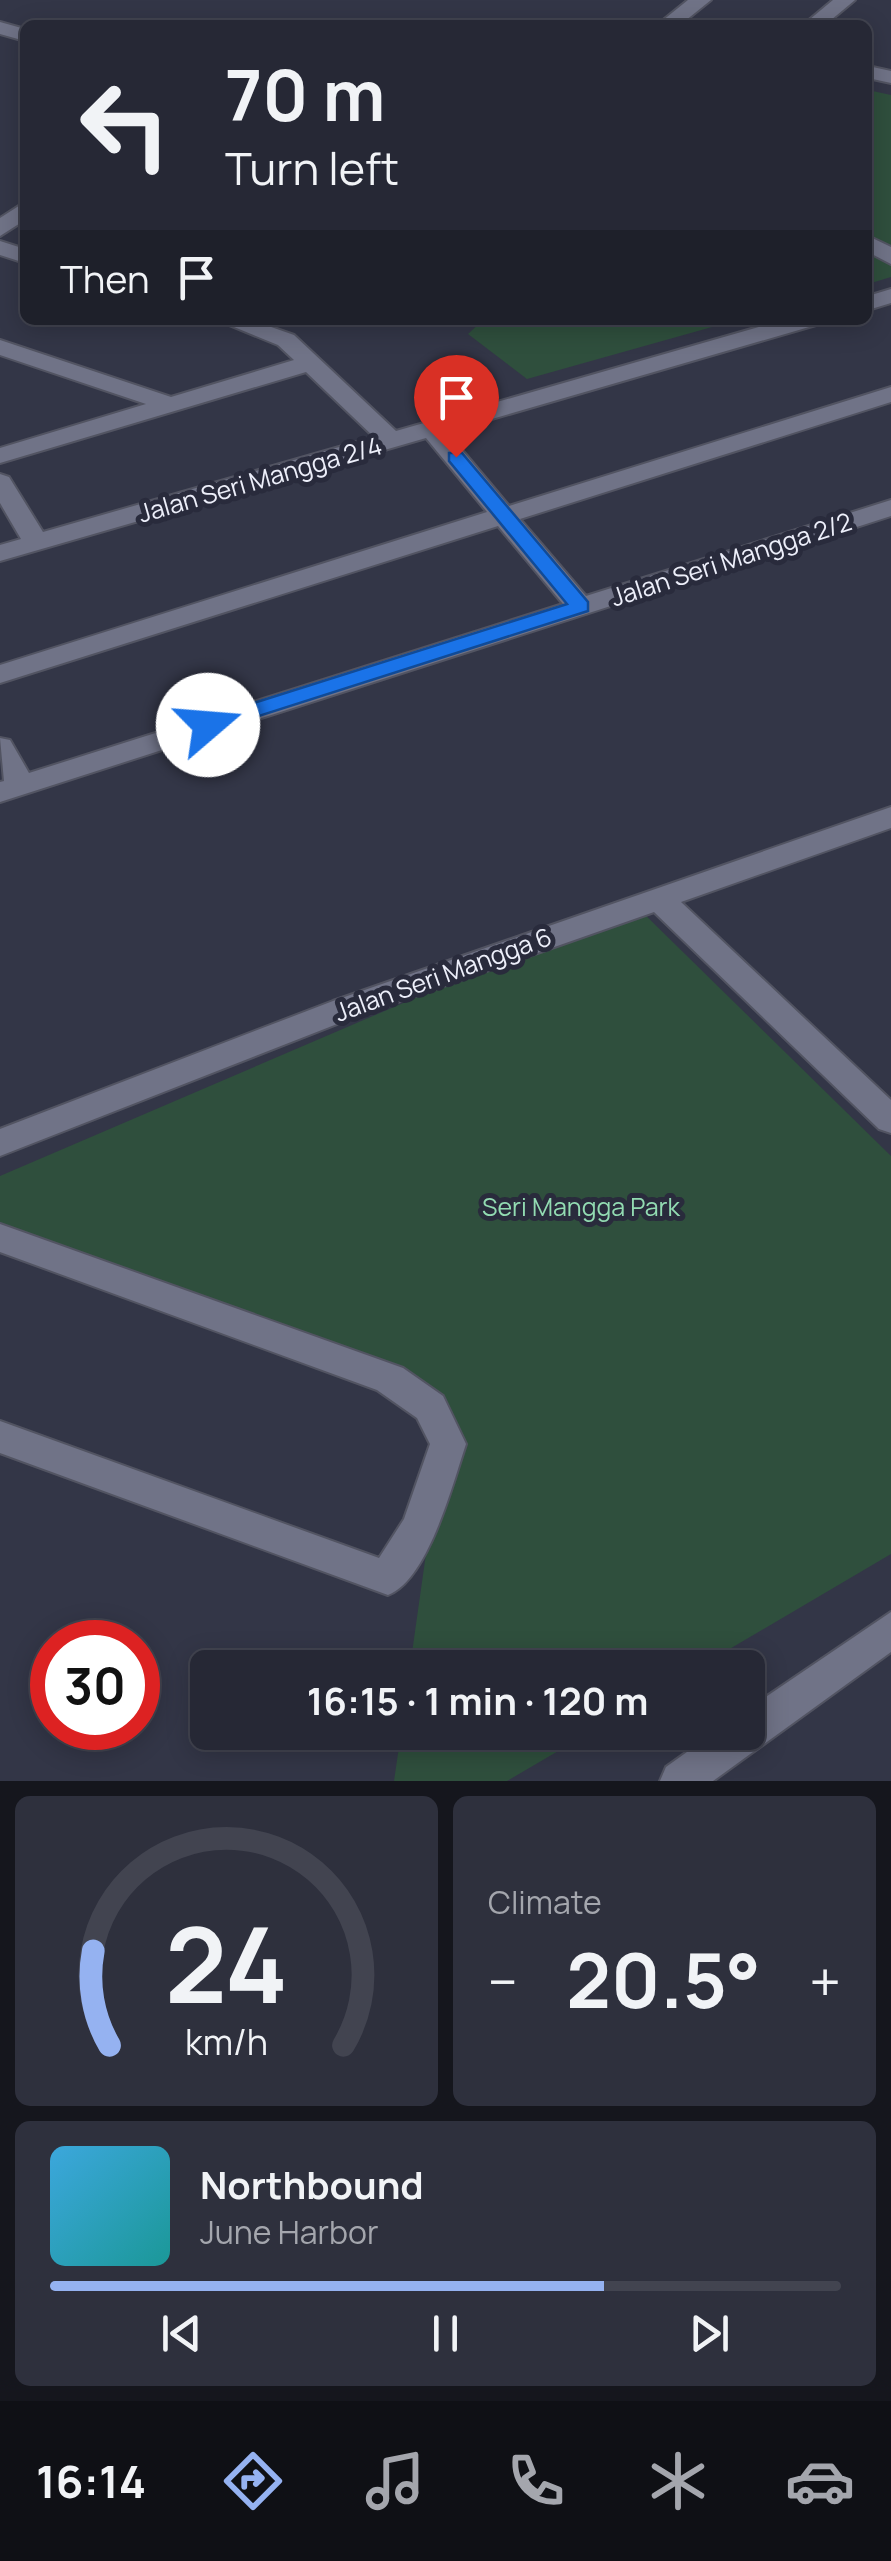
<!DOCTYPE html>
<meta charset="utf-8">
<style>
body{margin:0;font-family:Manrope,sans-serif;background:#2e303d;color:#f1f3f6;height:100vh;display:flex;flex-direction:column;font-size:38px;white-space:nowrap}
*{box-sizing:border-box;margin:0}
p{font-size:32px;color:#a4a6ad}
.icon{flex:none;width:55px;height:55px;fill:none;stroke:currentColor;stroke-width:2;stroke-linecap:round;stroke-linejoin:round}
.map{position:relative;height:1781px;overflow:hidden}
.side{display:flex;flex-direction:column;gap:15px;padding:15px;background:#15161d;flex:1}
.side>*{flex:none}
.banner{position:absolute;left:20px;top:20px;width:852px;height:305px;border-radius:15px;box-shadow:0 5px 25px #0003,0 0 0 2px #424450;background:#262835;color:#f1f3f6;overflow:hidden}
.speed{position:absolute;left:30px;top:1620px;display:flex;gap:20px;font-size:50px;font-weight:700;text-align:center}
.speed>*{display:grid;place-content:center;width:130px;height:130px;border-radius:50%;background:#262835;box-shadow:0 5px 25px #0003,0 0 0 2px #424450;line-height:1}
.speed .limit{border:15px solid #d22;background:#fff;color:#111}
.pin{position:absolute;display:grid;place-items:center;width:85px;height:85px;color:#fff;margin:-102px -42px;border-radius:50% 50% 50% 0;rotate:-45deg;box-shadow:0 0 10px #0007}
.pin .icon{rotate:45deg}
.me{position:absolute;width:110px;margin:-55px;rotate:72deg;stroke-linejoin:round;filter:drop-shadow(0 0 8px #0008)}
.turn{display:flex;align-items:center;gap:35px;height:210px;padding:0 40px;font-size:45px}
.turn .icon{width:130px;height:130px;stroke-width:2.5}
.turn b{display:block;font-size:70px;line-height:85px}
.then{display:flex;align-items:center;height:95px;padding:0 40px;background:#0003;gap:20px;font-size:38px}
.big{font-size:75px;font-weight:700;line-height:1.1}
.side .card{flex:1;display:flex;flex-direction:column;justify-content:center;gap:15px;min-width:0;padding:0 35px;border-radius:15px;background:#2e303d}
.side .dial{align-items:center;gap:0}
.dial svg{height:260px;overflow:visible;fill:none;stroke:#424450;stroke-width:7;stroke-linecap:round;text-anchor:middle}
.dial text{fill:#f1f3f6;stroke:none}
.song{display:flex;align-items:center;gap:30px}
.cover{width:120px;height:120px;border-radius:15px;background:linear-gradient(135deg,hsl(200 70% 55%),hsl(180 70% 35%))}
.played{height:10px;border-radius:5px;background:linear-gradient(90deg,#95b2f1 70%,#424450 70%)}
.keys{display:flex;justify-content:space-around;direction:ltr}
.heat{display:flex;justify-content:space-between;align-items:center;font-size:55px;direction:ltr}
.side .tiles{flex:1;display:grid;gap:15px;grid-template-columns:1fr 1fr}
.card:last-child{grid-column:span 2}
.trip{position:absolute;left:190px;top:1650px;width:575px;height:100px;border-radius:15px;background:#262835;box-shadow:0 5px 25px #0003,0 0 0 2px #424450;font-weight:700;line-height:100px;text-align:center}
.tab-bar{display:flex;height:160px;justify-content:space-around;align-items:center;background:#0f1015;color:#a4a6ad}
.tab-bar .icon{width:70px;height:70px}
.tab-bar .current{color:#95b2f1}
.tab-bar b{font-size:45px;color:#f1f3f6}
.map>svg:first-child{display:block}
</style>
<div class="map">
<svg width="891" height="1781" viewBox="0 0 891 1781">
<rect width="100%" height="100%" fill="#333647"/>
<path fill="#2f4f3d" d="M868,90l23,5v182l-23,7z
M483,320h254l-210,59 -59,-45z
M634,904l257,252v398l-192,113h-289l35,-248 -445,-182v-61z
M401,1733v-1l188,1 -82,48h-113z"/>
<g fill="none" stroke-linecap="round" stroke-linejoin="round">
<g stroke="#525462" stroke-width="4">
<path id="minor" d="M688,0h23l-31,25h-23z
M833,0h22l-30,25h-22z
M0,22l25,7v12l-25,-7z
M868,66l23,5v12l-23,-5z
M25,202v18l-25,16v-18z
M868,236l23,11v17l-23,-12z
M0,241l25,8v14l-25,-8z
M891,289v14l-23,7v-14z
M217,320h34l43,15 102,96 387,-111h37l-4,5 -369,107 62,74 382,-119v15l-371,117 66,77 305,-96v16l-891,286v-20l4,-1 -4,-43 10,2 19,33 534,-169 -65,-78 -498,157v-18l487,-153 -61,-74 -426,123v-16l21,-6 -21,-36v-29l9,3 34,55 331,-95 -68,-65 -306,91v-15l146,-44 -146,-49v-15l171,57 123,-37 -16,-15z
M891,807v21l-210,74 210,198v33l-12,-4 -225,-217 -299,105 -355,139v-27l333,-128z
M0,1224l403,144 40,28 23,48c-13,39 -38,136 -78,151l-388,-142v-32l379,137 25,-39 26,-75 -13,-26 -40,-28 -377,-138z
M891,1612v40l-178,129h-53l6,-14 49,-35h33v-23z"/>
</g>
<use href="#minor" fill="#707387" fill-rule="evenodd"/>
</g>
<path fill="#1a73e8" stroke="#114b97" stroke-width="2.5" d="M449,453h13l126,149v9l-373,119h-15v-10l367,-116 -118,-143z"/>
<g text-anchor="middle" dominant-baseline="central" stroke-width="10" stroke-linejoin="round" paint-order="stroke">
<g font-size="25" fill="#edeffa" stroke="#292b3c">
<text transform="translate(260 479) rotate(-16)">Jalan Seri Mangga 2/4</text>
<text transform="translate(731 559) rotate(-18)">Jalan Seri Mangga 2/2</text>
<text transform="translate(443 974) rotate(-20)">Jalan Seri Mangga 6</text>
</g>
<g font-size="25" fill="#92dbb2" stroke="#292b3c">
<text x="581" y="1206">Seri Mangga Park</text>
</g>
</g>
</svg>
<div class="speed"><div class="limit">30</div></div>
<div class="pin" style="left:456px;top:457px;background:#d93025"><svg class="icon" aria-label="arrive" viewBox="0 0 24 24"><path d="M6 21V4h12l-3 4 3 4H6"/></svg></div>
<svg class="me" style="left:208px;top:725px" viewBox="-20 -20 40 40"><circle r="19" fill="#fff"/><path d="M0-13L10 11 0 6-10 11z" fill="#1a73e8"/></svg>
<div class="trip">16:15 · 1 min · 120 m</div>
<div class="banner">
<div class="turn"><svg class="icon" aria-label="left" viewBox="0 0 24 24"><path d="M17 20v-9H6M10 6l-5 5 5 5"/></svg><div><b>70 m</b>Turn left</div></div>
<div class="then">Then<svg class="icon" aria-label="arrive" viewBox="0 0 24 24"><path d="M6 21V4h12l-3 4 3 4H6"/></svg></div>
</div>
</div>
<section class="side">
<div class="tiles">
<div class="card dial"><svg viewBox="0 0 100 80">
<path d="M14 69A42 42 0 1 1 86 69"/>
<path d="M14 69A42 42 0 0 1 9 40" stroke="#95b2f1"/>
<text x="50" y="56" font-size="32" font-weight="700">24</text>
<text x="50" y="72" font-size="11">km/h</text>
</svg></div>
<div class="card"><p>Climate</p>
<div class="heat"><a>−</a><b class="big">20.5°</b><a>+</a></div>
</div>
<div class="card">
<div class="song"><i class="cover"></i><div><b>Northbound</b><p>June Harbor</p></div></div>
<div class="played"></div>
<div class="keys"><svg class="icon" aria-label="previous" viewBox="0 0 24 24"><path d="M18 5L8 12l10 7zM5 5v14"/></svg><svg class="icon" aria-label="pause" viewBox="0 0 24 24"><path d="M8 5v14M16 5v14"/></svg><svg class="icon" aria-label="next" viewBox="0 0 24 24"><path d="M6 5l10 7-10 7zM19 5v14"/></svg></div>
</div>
</div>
</section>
<nav class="tab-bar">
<b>16:14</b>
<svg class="icon current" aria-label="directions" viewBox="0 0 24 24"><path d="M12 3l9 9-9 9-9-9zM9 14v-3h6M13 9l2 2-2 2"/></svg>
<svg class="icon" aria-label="music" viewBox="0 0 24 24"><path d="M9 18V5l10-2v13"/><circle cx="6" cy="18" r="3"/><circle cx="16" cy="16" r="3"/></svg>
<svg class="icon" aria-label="phone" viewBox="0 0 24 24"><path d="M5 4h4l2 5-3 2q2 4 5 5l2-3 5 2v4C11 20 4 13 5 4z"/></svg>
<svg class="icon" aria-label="climate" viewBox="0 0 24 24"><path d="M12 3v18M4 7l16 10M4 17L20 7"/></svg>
<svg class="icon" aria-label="car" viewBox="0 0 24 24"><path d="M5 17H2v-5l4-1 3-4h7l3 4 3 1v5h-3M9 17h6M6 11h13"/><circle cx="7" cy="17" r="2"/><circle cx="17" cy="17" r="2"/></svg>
</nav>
